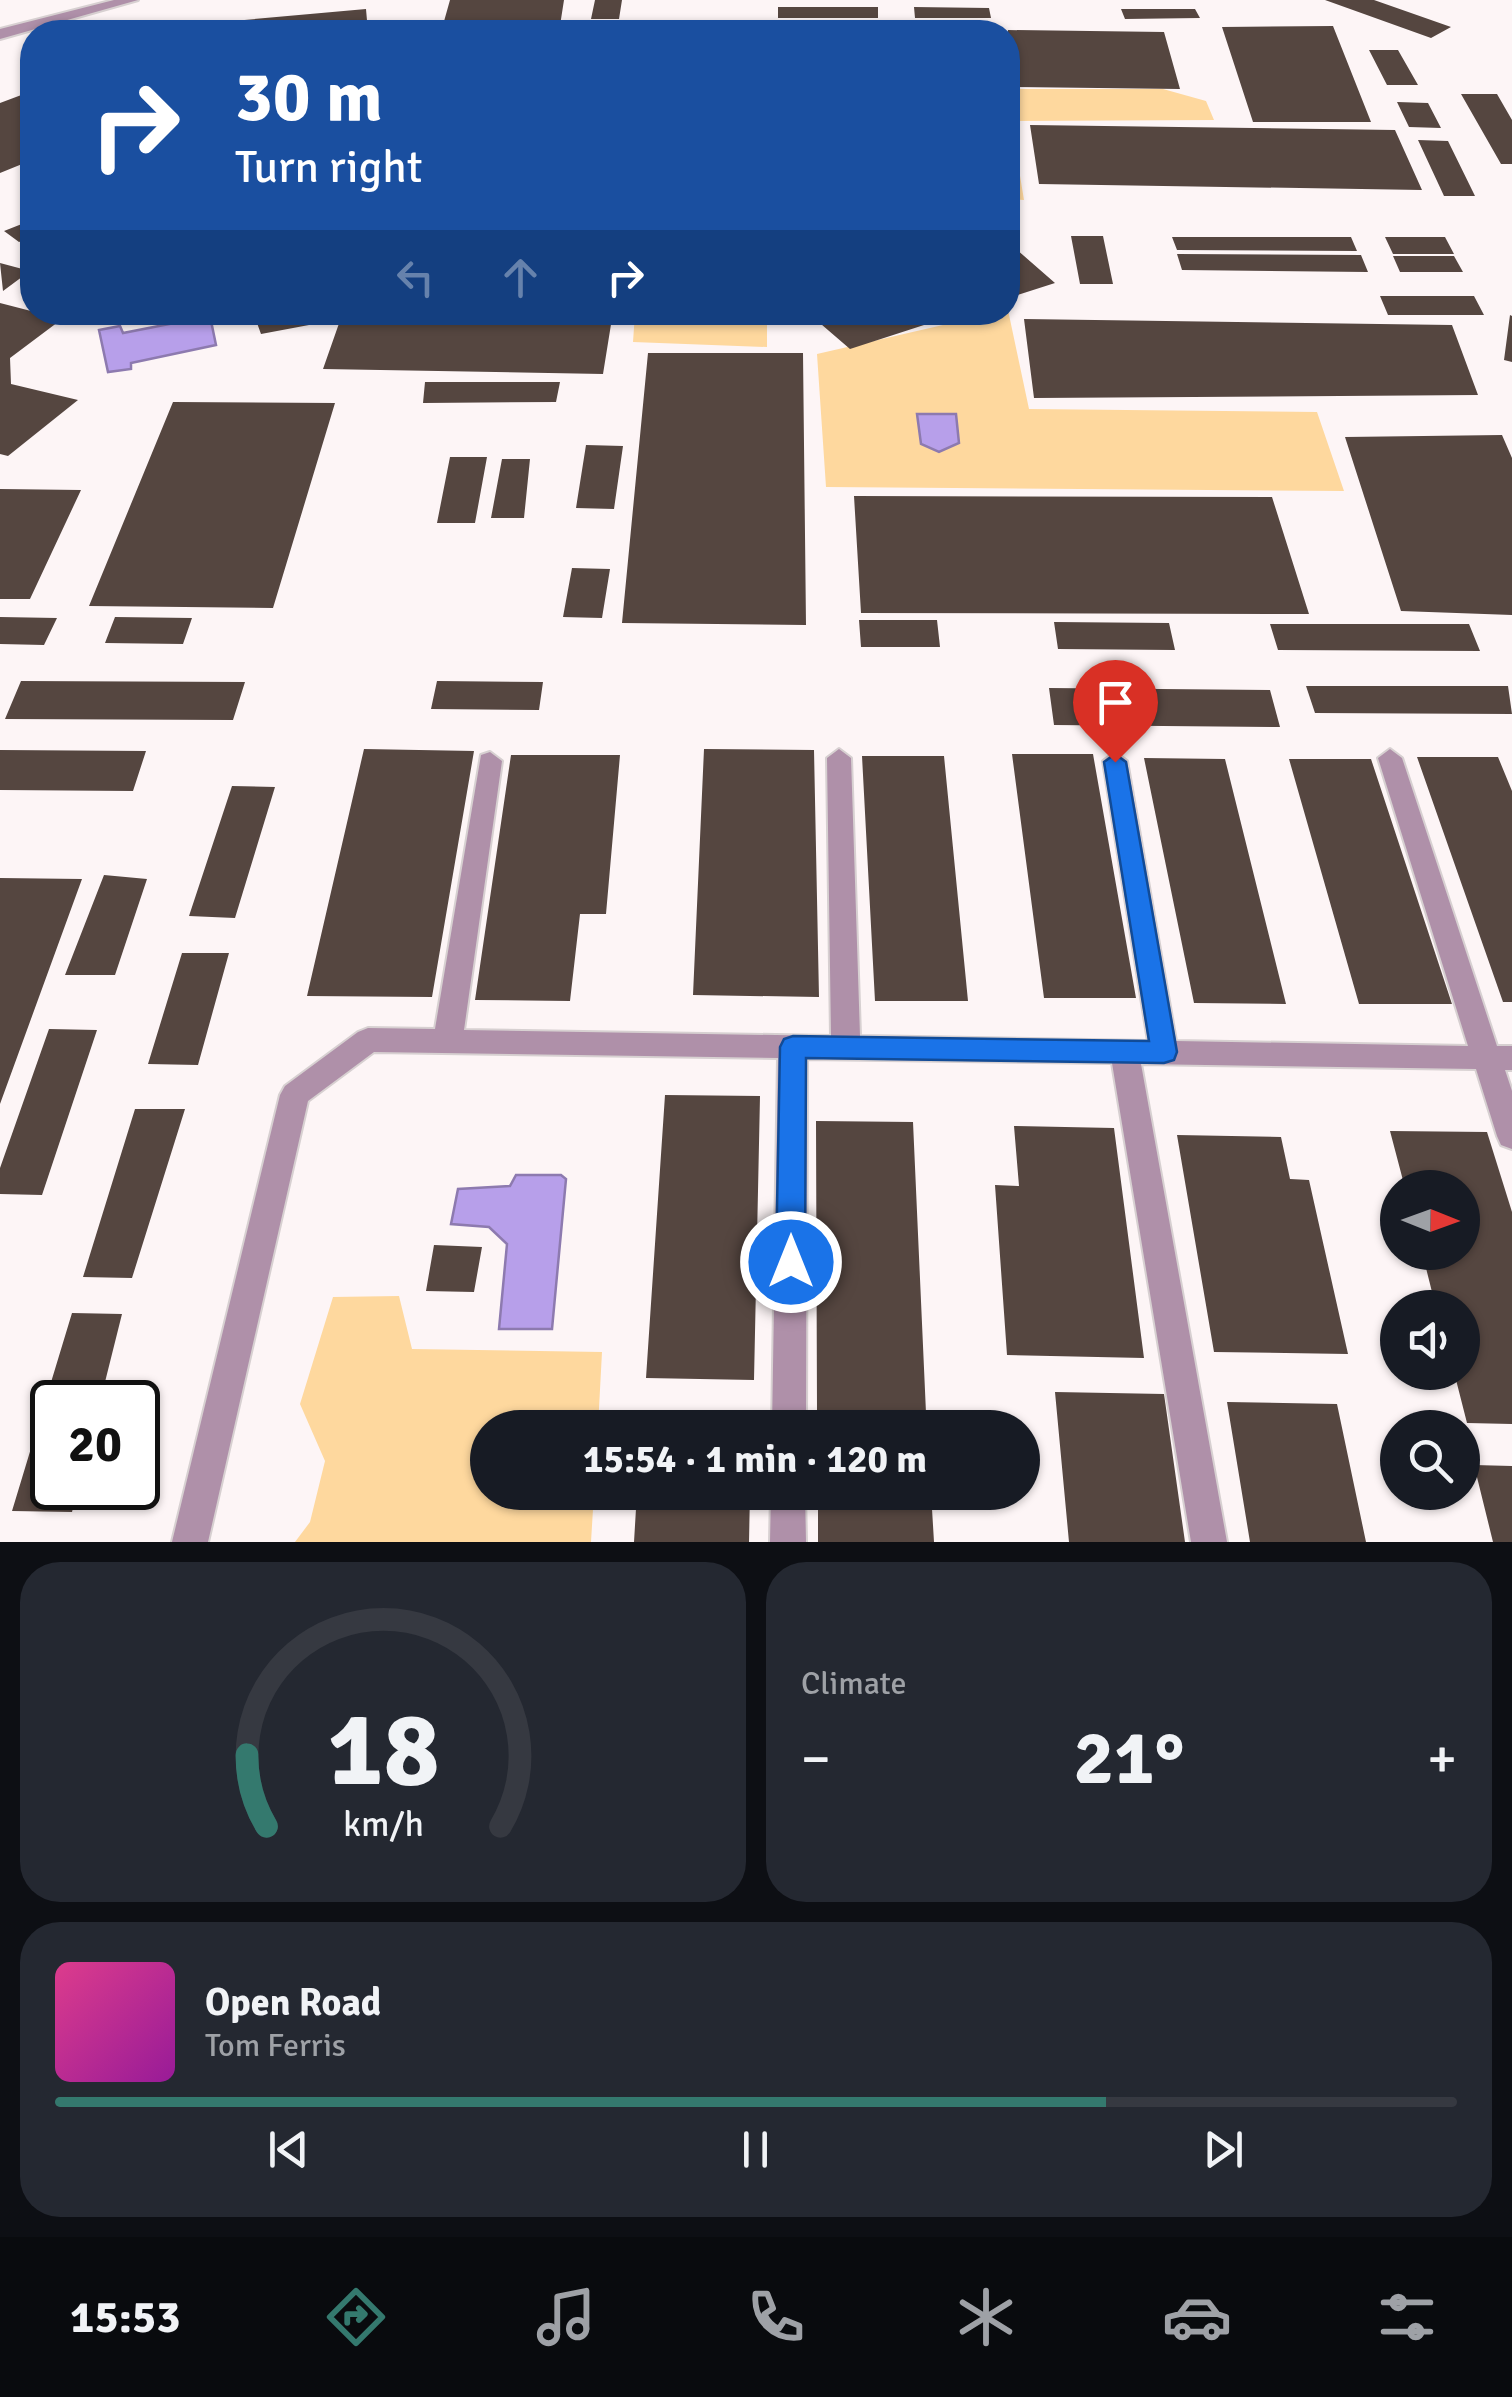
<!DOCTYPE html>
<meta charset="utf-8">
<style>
body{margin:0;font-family:Signika,sans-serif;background:#242831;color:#f1f3f6;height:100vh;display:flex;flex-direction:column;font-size:38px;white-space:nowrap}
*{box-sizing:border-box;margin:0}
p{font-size:32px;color:#9ea1a6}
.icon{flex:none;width:55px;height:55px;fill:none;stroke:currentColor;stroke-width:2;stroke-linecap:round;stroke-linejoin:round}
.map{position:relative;height:1542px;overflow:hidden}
.sheet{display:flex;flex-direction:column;gap:20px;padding:20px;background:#0d0f14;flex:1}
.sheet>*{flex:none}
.guide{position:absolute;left:20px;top:20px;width:1000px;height:305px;border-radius:40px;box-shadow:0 2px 8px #0004;background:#1a4fa0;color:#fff;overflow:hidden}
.needle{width:65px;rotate:91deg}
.buttons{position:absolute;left:1380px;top:1170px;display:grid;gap:20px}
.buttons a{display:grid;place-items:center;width:100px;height:100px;border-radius:50%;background:#171b24;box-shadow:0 2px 8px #0004;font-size:50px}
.speed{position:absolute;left:30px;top:1380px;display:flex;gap:20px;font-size:50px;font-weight:700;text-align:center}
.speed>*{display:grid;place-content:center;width:130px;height:130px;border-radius:50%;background:#171b24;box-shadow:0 2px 8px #0004;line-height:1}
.speed .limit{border:5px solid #111;border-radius:15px;background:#fff;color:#111}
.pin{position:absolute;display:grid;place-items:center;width:85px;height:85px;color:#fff;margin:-102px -42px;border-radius:50% 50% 50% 0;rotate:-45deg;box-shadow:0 0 10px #0007}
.pin .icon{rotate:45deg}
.me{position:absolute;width:110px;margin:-55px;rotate:0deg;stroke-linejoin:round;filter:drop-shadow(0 0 8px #0008)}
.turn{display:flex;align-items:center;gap:35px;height:210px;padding:0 50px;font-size:45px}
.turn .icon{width:130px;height:130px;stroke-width:2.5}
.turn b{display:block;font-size:70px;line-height:85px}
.lanes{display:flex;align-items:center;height:95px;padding:0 50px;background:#0003;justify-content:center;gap:50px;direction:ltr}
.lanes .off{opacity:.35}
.big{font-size:75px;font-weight:800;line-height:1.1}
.sheet .card{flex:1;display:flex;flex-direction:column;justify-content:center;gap:15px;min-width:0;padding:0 35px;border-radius:40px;background:#242831}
.sheet .dial{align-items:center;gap:0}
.dial svg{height:260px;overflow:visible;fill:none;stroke:#363941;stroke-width:7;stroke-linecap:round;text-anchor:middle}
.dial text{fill:#f1f3f6;stroke:none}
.song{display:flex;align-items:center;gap:30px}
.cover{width:120px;height:120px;border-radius:15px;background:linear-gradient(135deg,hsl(330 70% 55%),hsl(300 70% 35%))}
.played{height:10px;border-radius:5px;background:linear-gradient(90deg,#34796e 75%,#363941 75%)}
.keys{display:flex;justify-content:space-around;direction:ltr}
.heat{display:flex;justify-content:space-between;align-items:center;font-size:55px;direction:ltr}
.sheet .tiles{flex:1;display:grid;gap:20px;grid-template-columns:1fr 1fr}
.card:last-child{grid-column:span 2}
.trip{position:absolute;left:470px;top:1410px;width:570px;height:100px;border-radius:50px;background:#171b24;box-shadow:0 2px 8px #0004;font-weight:800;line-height:100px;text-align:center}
.dock{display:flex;height:160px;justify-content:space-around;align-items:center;background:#090b0e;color:#9ea1a6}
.dock .icon{width:70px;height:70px}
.dock .selected{color:#34796e}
.dock b{font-size:45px;color:#f1f3f6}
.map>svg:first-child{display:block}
</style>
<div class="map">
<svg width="1512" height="1542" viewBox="0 0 1512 1542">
<rect width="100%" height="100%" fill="#fdf5f6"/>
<path fill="#fed89e" d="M1008,89h155l43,12 8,19 -203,1 13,79 -16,-1z
M1008,310l21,99 288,3 27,79 -518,-4 -9,-133z
M635,313h132v34l-134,-5z
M399,1296l13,53 190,3 -4,75 -110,1v64l106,1 -3,49h-296l15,-20 15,-61 -25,-57 33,-107z"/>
<path fill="#b79fea" stroke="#8d7aaf" stroke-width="2.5" d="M210,316l6,29 -85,18v6l-23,3 -9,-42 21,-4 3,7z
M917,414h39l3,29 -20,9 -18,-8z
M516,1175h45l5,4 -14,150h-53l8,-85 -18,-17 -38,-3 7,-35 52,-3z"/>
<path fill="#554640" d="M450,0h114l-5,32h-118z
M595,0h27l-3,19h-28z
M1325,0h49l77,27 -20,11z
M778,7h100v11h-100z
M914,7l75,1 2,10h-76z
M366,9l2,23h-134l-1,-11z
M1121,9h74l5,9 -75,1z
M890,26l1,6h-116v-5z
M1333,26l38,96h-118l-31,-95z
M1008,30l156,2 16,57 -172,-2z
M1369,50h29l20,35h-31z
M32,91v69l-32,13v-70z
M1461,94h36l15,26v44h-11z
M1397,102l31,1 13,25 -32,-1z
M1030,125l365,5 27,60 -383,-6z
M1418,140l30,1 27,55h-31z
M32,220v17l-13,5 -15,-11z
M1071,236h32l10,48h-33z
M1172,237h179l6,14 -180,-1z
M1385,237h60l9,17h-61z
M1008,242l47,41 -47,15z
M1177,254l184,1 7,17 -186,-2z
M1393,256h61l9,16h-63z
M0,263l30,8 -27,20z
M1380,296h94l10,19h-96z
M0,303l62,16 -52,39 1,26 67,16 -70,56 -8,-2z
M253,312h51l5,13 -48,9z
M343,312h270l-10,62 -280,-5z
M807,312h154v1l-111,36z
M1510,315l2,1v46l-8,-2z
M1024,319l428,6 26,70 -444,3z
M648,353h155l3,272 -184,-2z
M425,382h135l-4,20 -133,1z
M173,402l162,1 -62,205 -184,-2z
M1502,435l10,23v157l-111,-4 -56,-174z
M586,445l37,1 -9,63 -38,-1z
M450,457h37l-12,66h-38z
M502,459h28l-6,59h-33z
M0,489l81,1 -51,109h-30z
M854,496l418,1 37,117 -448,-1z
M572,568l38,1 -8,49 -39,-1z
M0,617l57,1 -13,27 -44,-1z
M115,617l77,1 -9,26 -78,-1z
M859,620h78l3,27h-79z
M1054,622l115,1 6,27 -117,-1z
M1270,624h199l11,27 -202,-1z
M21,681l224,1 -12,38 -228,-1z
M437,681l106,1 -4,28 -108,-1z
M1306,686h202l4,28 -197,-1z
M1049,688l221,2 10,37 -226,-2z
M364,749l110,2 -42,246 -125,-1z
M704,749l110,1 5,247 -126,-2z
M0,750l146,1 -13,40 -133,-1z
M1012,754h81l43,244h-92z
M511,755h109l-14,159h-26l-10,87 -95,-1z
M862,756h82l24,245h-93z
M1417,757h81l14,34v211h-9z
M1144,758l81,1 61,245 -92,-1z
M1289,759h82l81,245h-93z
M232,786l43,1 -40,131 -46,-2z
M104,875l43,4 -32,96h-50z
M0,878l82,1 -82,225z
M182,953h47l-31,112 -50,-1z
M49,1029l48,1 -55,165 -42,-1v-26z
M665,1095l95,1 -6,284 -108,-2z
M135,1109h50l-53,169 -49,-1z
M816,1121l97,1 13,291 -109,-2z
M1014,1126l100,2 30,230 -137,-3 -12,-170 24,1z
M1390,1131l97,1 25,80v212l-45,-1 -13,-51h8v-64h-26l-14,-56h40v-64h-57z
M1177,1135l104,2 9,42 19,1 39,174 -134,-2z
M434,1245l48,2 -8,45 -48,-1z
M72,1313l50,1 -22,88h-48v86h26l-6,24 -60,-1z
M1055,1392l109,2 21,148h-116z
M1227,1402l110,2 29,138h-116z
M1474,1465l38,1v76h-19z
M637,1492h113l-1,50h-115z
M818,1492h113l3,50h-116z"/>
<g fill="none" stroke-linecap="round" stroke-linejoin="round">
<g stroke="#d7d0d1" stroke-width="4">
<path id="minor" d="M114,0h24l-138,39v-10z
M839,749l12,9 9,278 288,5 -45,-280 12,-9 12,9 49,280 292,5 -90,-288 12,-9 12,9 95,288h15v24h-7l7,21v58l-11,-4 -4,-9 -21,-67 -335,-5 86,478h-36l-79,-479 -305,-4 -1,369h-34l6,-370 -404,-6 -66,49 -100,441h-36l108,-447 5,-9 73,-54 10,-4 67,1 46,-274 9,-3 12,9 -38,269 367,6 -4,-278z
M771,1492h34l1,50h-36z"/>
</g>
<use href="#minor" fill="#af90a9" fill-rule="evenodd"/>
</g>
<path fill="#1a73e8" stroke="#114b97" stroke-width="2.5" d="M1115,754l11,8 51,290 -3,8 -10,3 -358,-5 -1,204 -4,10 -10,3 -10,-3 -5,-10 4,-215 4,-8 9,-3 356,5 -45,-279z"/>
</svg>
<div class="buttons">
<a><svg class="needle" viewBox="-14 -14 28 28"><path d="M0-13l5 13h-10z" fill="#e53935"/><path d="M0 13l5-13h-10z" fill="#9ea1a6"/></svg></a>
<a><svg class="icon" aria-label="sound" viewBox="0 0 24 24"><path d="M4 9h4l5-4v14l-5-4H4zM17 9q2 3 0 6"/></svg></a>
<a><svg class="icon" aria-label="search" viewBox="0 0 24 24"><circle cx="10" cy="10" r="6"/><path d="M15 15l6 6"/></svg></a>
</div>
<div class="speed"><div class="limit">20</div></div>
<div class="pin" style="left:1115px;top:762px;background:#d93025"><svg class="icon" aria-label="arrive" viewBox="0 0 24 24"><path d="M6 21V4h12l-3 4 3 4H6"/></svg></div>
<svg class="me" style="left:791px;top:1262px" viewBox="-20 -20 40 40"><circle r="17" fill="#1a73e8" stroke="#fff" stroke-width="3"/><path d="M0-11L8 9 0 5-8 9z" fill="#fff"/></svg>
<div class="trip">15:54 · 1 min · 120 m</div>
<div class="guide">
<div class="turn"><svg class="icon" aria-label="right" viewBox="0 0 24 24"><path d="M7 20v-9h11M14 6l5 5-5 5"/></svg><div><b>30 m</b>Turn right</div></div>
<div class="lanes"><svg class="icon off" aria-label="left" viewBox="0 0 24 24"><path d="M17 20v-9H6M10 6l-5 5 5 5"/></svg><svg class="icon off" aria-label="ahead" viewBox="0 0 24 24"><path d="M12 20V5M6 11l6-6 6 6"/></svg><svg class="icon" aria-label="right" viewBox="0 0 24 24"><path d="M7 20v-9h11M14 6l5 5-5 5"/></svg></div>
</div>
</div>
<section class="sheet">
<div class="tiles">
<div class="card dial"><svg viewBox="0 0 100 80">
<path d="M14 69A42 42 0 1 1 86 69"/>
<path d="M14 69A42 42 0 0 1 8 47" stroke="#34796e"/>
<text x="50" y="56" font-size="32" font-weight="700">18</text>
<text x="50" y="72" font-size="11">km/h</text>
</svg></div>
<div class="card"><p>Climate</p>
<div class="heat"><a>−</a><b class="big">21°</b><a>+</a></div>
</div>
<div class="card">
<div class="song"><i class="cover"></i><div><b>Open Road</b><p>Tom Ferris</p></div></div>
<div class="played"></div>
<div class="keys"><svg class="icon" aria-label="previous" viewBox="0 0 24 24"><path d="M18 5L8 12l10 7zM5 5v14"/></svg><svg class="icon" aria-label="pause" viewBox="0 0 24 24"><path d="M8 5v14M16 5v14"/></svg><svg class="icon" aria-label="next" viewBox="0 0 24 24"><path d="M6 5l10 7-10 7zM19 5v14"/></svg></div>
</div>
</div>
</section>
<nav class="dock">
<b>15:53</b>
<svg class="icon selected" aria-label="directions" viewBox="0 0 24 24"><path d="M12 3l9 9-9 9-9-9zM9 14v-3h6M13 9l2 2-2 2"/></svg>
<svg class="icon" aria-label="music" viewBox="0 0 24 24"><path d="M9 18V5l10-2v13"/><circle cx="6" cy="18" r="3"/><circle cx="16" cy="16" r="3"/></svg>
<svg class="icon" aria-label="phone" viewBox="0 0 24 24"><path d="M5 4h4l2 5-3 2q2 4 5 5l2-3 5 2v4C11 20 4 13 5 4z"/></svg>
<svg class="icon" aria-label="climate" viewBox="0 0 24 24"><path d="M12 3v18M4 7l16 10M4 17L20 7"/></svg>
<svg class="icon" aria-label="car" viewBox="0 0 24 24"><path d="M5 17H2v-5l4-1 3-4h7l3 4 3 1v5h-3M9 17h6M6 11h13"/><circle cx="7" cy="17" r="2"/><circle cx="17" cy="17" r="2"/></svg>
<svg class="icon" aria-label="filters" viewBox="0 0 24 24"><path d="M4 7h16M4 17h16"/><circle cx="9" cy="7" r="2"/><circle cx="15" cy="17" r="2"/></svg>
</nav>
